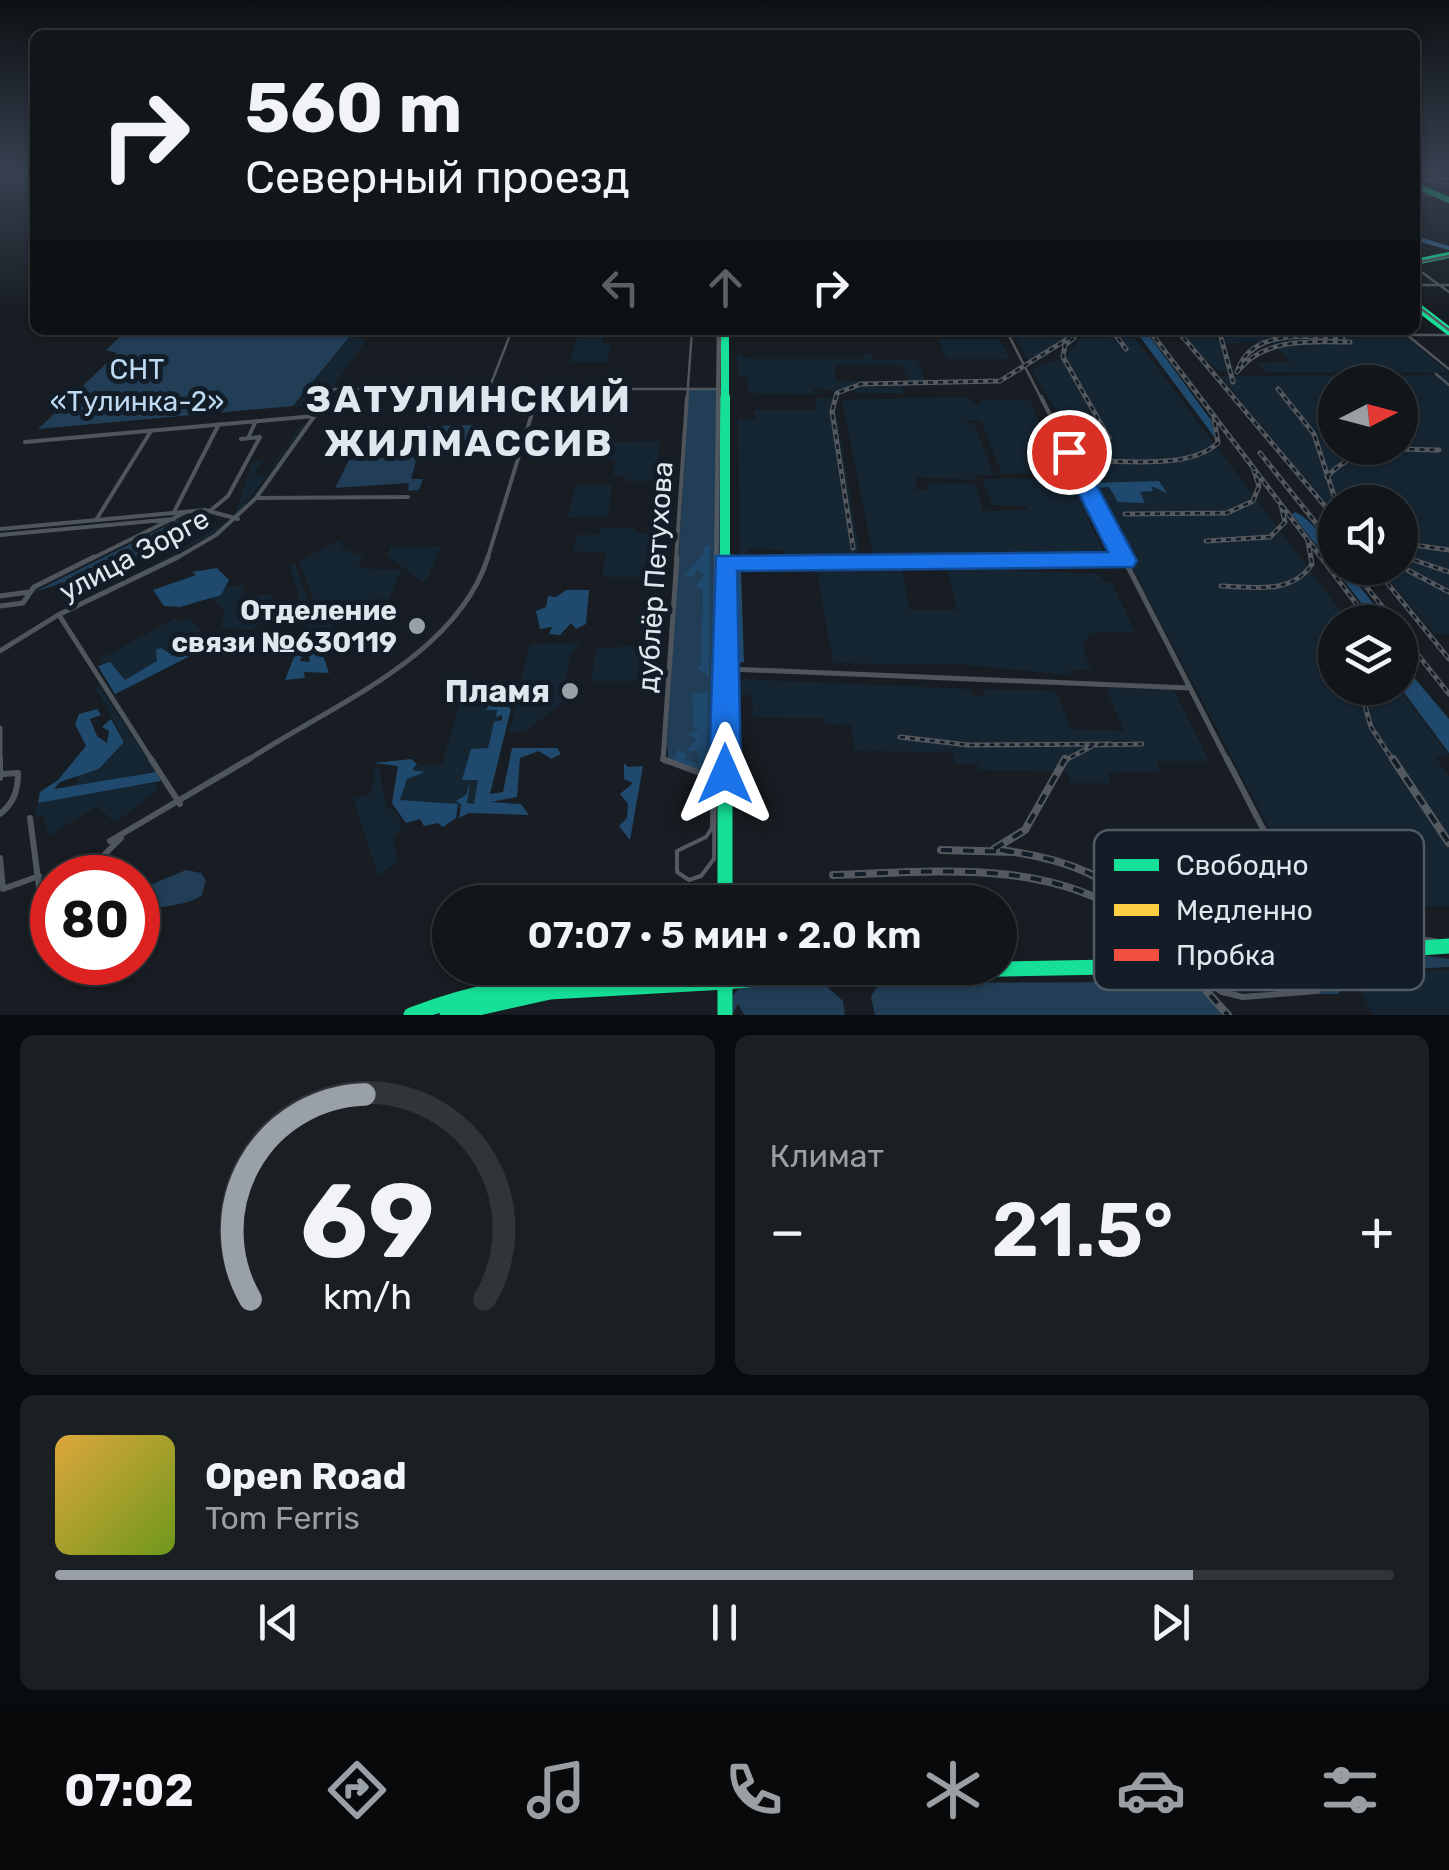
<!DOCTYPE html>
<html lang="ru">
<meta charset="utf-8">
<style>
body{margin:0;font-family:Rubik,sans-serif;background:#1a1f23;color:#f1f3f6;height:100vh;display:flex;flex-direction:column;font-size:38px;white-space:nowrap}
*{box-sizing:border-box;margin:0}
p{font-size:32px;color:#9c9fa2}
.icon{flex:none;width:55px;height:55px;fill:none;stroke:currentColor;stroke-width:2;stroke-linecap:round;stroke-linejoin:round}
.map{position:relative;height:1015px;overflow:hidden}
.details{display:flex;flex-direction:column;gap:20px;padding:20px;background:#090c0e;flex:1}
.details>*{flex:none}
.hud{position:absolute;left:30px;top:30px;width:1390px;height:305px;border-radius:15px;box-shadow:0 2px 8px #0004,0 0 0 2px #303539;background:#11161a;color:#f1f3f6;overflow:hidden}
.needle{width:65px;rotate:84deg}
.controls{position:absolute;left:1318px;top:365px;display:grid;gap:20px}
.controls a{display:grid;place-items:center;width:100px;height:100px;border-radius:50%;background:#11161a;box-shadow:0 2px 8px #0004,0 0 0 2px #303539;font-size:50px}
.speed{position:absolute;left:30px;top:855px;display:flex;gap:20px;font-size:50px;font-weight:700;text-align:center}
.speed>*{display:grid;place-content:center;width:130px;height:130px;border-radius:50%;background:#11161a;box-shadow:0 2px 8px #0004,0 0 0 2px #303539;line-height:1}
.speed .limit{border:15px solid #d22;background:#fff;color:#111}
.pin{position:absolute;display:grid;place-items:center;width:85px;height:85px;color:#fff;margin:-42px;border:5px solid #fff;border-radius:50%;box-shadow:0 2px 10px #0007}
.me{position:absolute;width:110px;margin:-55px;rotate:0deg;stroke-linejoin:round;filter:drop-shadow(0 0 8px #0008)}
.turn{display:flex;align-items:center;gap:35px;height:210px;padding:0 50px;font-size:45px}
.turn .icon{width:130px;height:130px;stroke-width:2.5}
.turn b{display:block;font-size:70px;line-height:85px}
.lanes{display:flex;align-items:center;height:95px;padding:0 50px;background:#0003;justify-content:center;gap:50px;direction:ltr}
.lanes .off{opacity:.35}
.big{font-size:75px;font-weight:600;line-height:1.1}
.details .tile{flex:1;display:flex;flex-direction:column;justify-content:center;gap:15px;min-width:0;padding:0 35px;border-radius:15px;background:#1a1f23}
.details .dial{align-items:center;gap:0}
.dial svg{height:260px;overflow:visible;fill:none;stroke:#303539;stroke-width:7;stroke-linecap:round;text-anchor:middle}
.dial text{fill:#f1f3f6;stroke:none}
.song{display:flex;align-items:center;gap:30px}
.cover{width:120px;height:120px;border-radius:15px;background:linear-gradient(135deg,hsl(40 70% 55%),hsl(80 70% 35%))}
.played{height:10px;border-radius:5px;background:linear-gradient(90deg,#99a0a7 85%,#303539 85%)}
.keys{display:flex;justify-content:space-around;direction:ltr}
.heat{display:flex;justify-content:space-between;align-items:center;font-size:55px;direction:ltr}
.details .tiles{flex:1;display:grid;gap:20px;grid-template-columns:1fr 1fr}
.tile:last-child{grid-column:span 2}
.trip{position:absolute;left:432px;top:885px;width:585px;height:100px;border-radius:50px;background:#11161a;box-shadow:0 2px 8px #0004,0 0 0 2px #303539;font-weight:600;line-height:100px;text-align:center}
.tabs{display:flex;height:160px;justify-content:space-around;align-items:center;background:#07090a;color:#9c9fa2}
.tabs .icon{width:70px;height:70px}
.tabs .selected{color:#99a0a7}
.tabs b{font-size:45px;color:#f1f3f6}
.map>svg:first-child{display:block}
</style>
<div class="map">
<svg width="1449" height="1015" viewBox="0 0 1449 1015">
<rect width="100%" height="100%" fill="#171d22"/>
<path fill="#152532" fill-rule="evenodd" d="M356,330h8l-6,8 9,1 -46,65 -27,3z
M579,330h26l-3,13h9l-4,19h-37z
M1011,330h69l-52,31z
M1174,330h224l4,4 -5,1h7l45,38 -184,-1 -9,-9 35,-1 -27,-28 4,7 -44,3 11,27 -15,1z
M1133,336l216,286h-14v66h63l51,67 -13,3 13,18v130h-139l-243,-462 7,-2 -43,-73 36,-13 12,-18z
M939,339h60l12,20h-65z
M737,353l12,6h116l-1,-5 6,-1 5,7h43l8,23h-24l2,10h-48l-8,-6 -9,5 -26,-4 1,4 12,2 -77,-1 -2,-16h-9zM835,365h67l6,16h-72z
M1449,375v259h-14l-56,-66h21v-66h-65v12l-115,-138zM1335,382h65v66h-65z
M962,397l10,2 4,6h5v-5h49l23,56 6,1 8,16 -65,1 -21,-53 -20,-1 13,4 20,51h-18l-1,5 -58,-3 -2,12 13,1v-7l47,1 8,27 44,-1 -1,-4 -33,-1 -12,-26h96l12,19 -8,1 9,17 -3,2 20,41 -46,1 -7,-7 -6,6h-71l-2,-5 -22,-1 -79,6 -32,-159z
M815,398l19,1 26,155 -76,1 -1,-5 -18,-1h-17l-1,5 -7,1 -2,-136h17l-1,-9h62z
M301,425h4l-75,100 -101,53 104,-59 19,-56 12,-5 -10,16 11,2z
M660,441l-4,40h-31v-5h-12l2,-16 -7,-1 3,-17z
M576,485h36l-4,32h-40z
M601,528h34v4l17,2 -7,43h-43l4,-24 -33,-2 4,-16h22z
M340,540l4,9 19,8 -5,11 43,2 -12,29 -33,1 -8,15 -16,6 2,12 -17,2 -9,-5 -18,-64 5,-3 22,61 5,-1 -23,-62z
M390,547h51l-15,34h-5l-33,-25z
M891,563l10,3 9,44h47l-10,-42 153,6 5,9h7l22,47 8,2 -51,1 -9,13 9,23 -21,1 -1,5 -102,-10 -134,-2 -17,-98z
M244,586l-2,9h32l-5,10 -16,25 -32,-2 4,-17 -15,-15 16,-9z
M189,617l22,27 -91,49 -21,-33 76,-42 5,4z
M581,643l-11,12 -8,48 -37,29h-16l21,-88z
M641,645l-4,36h-46l5,-32z
M740,679l231,10 2,7h12l-1,-7 72,2 15,38 53,2 -18,-43 68,2 35,71h-52l3,11h-37l-15,2 2,9h-39l-4,-11 -88,-2 -2,-6h-22l-3,-12 -97,-1 -4,-26 -26,-1 -1,-6 -71,-1 -1,-22h-12z
M99,686l57,85 -81,15 4,-11 20,-5 26,-28 -29,-54z
M459,706l44,1 -24,101h-86l13,-43h36z
M379,767l7,40 12,7 4,14 -9,10 5,23 -20,15 -25,-78 16,-3 6,-14 -1,-13z
M156,783l2,7 -43,33 -18,-17 -48,30 -6,-21 -9,3 4,-16z
M1383,964l7,8 59,-2v45h-76l-23,-43z"/>
<path fill="#213e56" d="M127,330h228l-62,76 -255,23 79,-76 -11,-3z
M689,390h34l-1,387 -54,-17 -1,-18z
M483,425l-8,22h-57l8,-21z
M412,456l4,5 -5,18h12l-4,11 -11,1 1,-8 -74,5 14,-28z
M186,516l12,10 -44,22 3,6 -123,38z
M186,870l15,3 5,7 -4,15c-20,14 -44,8 -64,20v-25z
M1409,953l40,6v8l-58,3 -22,-5 -6,13 -17,3 -8,13h-22l15,-6 34,-31z
M1175,969h8l42,46h-350l-4,-18 8,-14 258,-1 36,-4z
M787,982l36,1 20,18 2,14h-101l-6,-11 -6,11 1,-20 11,-12z"/>
<path fill="#204a6d" d="M1135,330h10l66,90 4,18z
M1159,481l8,12 -16,-7 2,5 -13,1 5,11 -27,-1 -9,-15 -14,1 8,14h-6l-9,-19z
M1295,512c17,7 40,37 40,56h10l43,54h-12l-84,-108z
M710,545l-1,131 -13,-9 5,-2 2,-75 -7,-3 8,-12 -7,-6 -5,8 -8,-1 21,-24 -2,-5z
M736,564l5,7 3,91 -10,2 -2,-98z
M217,568l12,12 -8,15 -41,12 -16,-1 -11,-16 43,-15 -4,-3z
M566,590h23l-3,34 -10,5 -5,-6 -11,12 -11,-1 3,-7 -12,2 -4,-18 10,-4 2,-11 8,1z
M316,635l13,38 -25,-1 1,6 -20,2 11,-28h7l-3,9 10,1 -3,-18z
M199,644l-1,8 -83,42 -17,-28 12,-4 15,18 32,-19 -1,-11 5,-2 12,8z
M1400,661l49,58v34l-49,-66 10,-3 -10,-14z
M708,692l-1,76 -6,3 -28,-11 6,-11 8,6 -3,5 15,4 -1,-14 -11,1 9,-12 -8,-4 12,-7 -6,1 -2,-35z
M492,698l21,1 -7,7 5,3 -21,85 13,-2 9,-44h45l4,6 -10,5 -12,-8 -19,7 -3,39 -26,5 30,2 8,11 -60,-2 -10,5 2,-14 -5,-3 10,-6 4,-12 -3,20 7,1 4,-24h-16l9,-31 17,-1 6,-26 8,-2v-5l-6,2 1,-7h-11z
M97,709l4,6 -11,4 7,17 10,7 2,-12 -7,-4 9,-8 13,23 -25,27 -39,13 -6,7 102,-17 5,9 -123,22 2,-11 18,-12 28,-34 -11,-22 4,-10z
M411,759l6,5 -5,6 13,2 -18,7 -7,21 58,4 -2,14 -13,9 -5,-4 -14,3 -4,-7 -14,4 -14,-20 6,-37 -24,-3z
M624,763l4,4 15,-1 -13,74 -11,-14 8,-8 1,-14 -8,-10 13,-11 -9,-4z"/>
<g fill="none" stroke-linecap="round" stroke-linejoin="round">
<path stroke="#346086" stroke-width="4" d="M1415,238l34,10"/>
<path stroke="#4e555c" stroke-width="2.5" d="M1449,178l-24,2 24,4
M1415,195h17
M1420,271l29,21
M1415,285h34
M1415,314h12
M1006,330l36,70
M1401,330l48,39
M1407,335h42
M1436,374l13,11
M489,389l23,-59
M326,400l8,-11h390
M537,400l3,-11
M687,400l5,-70"/>
<path stroke="#4e555c" stroke-width="4" d="M328,397l-72,101 152,-1
M1041,397l83,163
M248,438l8,-17
M25,442l289,-26
M211,510l17,-14 32,-59 -19,2
M174,512l45,-88
M96,520l55,-89
M0,529l205,-19 33,9
M0,535l174,-16
M89,560l97,-48
M173,560l43,-25 40,-37
M487,560l50,-163
M676,560l11,-163"/>
<path stroke="#4e555c" stroke-width="5" d="M1123,557l105,205
M729,562l395,-1
M0,596l29,-4
M0,606l23,-3 11,-16 60,-30
M59,615l94,147
M0,651l58,-36 120,-58
M730,669l459,19
M0,728v34
M245,762c81,-55 211,-103 243,-205
M668,762l-5,-2 14,-203"/>
<path stroke="#4e555c" stroke-width="6" d="M0,759v19
M151,759l29,45
M663,759l55,21
M1227,759l84,163
M0,814c14,-11 18,-24 18,-41l-16,1
M30,818l11,84 11,-1
M110,841l139,-82
M0,858l3,31 36,-13
M81,878l40,-40
M1311,922l128,20
M1310,923l-19,11 -98,11 -4,10 15,24 18,13 21,5 74,-6 38,-34"/>
<path stroke="#16e098" stroke-width="6" d="M1415,185l34,15
M1415,262l34,-7"/>
<path stroke="#16e098" stroke-width="8" d="M1415,305l34,26
M725,330v70"/>
<path stroke="#16e098" stroke-width="10" d="M725,397v163"/>
<path stroke="#16e098" stroke-width="12" d="M725,557v205"/>
<path stroke="#16e098" stroke-width="15" d="M725,759v143
M725,969l34,-1
M725,982l114,-10 324,-6 286,-20
M725,983v32
M411,1015c102,-39 206,-45 314,-46
M447,1015l103,-23 175,-10v-14"/>
<path stroke="#ffcf43" stroke-width="6" d="M1415,173l29,-2"/>
<path stroke="#f24e42" stroke-width="15" d="M807,968l23,2"/>
<path stroke="#53595e" stroke-width="2.5" d="M1415,263l34,-7
M1415,304l34,26
M713,762l5,-432
M715,762l5,-432"/>
<path stroke="#53595e" stroke-width="4" d="M713,759l-1,69 -6,9 -29,14v21l12,8 12,-4 13,-17 1,-100"/>
<g stroke="#53595e" stroke-width="5">
<path id="rail-far1" d="M1112,330l14,19
M1149,330l221,292
M1177,330l158,188
M1219,330l14,52
M1074,338l-9,7 -2,12 46,81
M1343,338c-37,-1 -92,-10 -106,34 27,-35 73,-30 113,-30
M1278,389l36,45 22,68
M1260,453l75,94
M1088,461c38,-1 100,9 130,-18l-4,-24
M1327,477c29,-33 72,-28 112,-27
M1125,514l102,-1 26,-12 6,-15 -5,-15
M1206,541l64,-4 15,-15 -4,-17
M1400,543l49,7
M853,548l-21,-137 5,-18 24,-9 139,-3 82,-51
M1405,557l44,15
M1400,566l49,26
M1351,568l44,54
M1375,568l74,91
M1221,586c32,1 71,9 91,-22l-4,-23
M1400,632l49,62
M1360,688l11,39 23,35
M900,737l68,8 142,-1
M1062,762l32,-17 48,-1"/>
</g>
<g stroke="#53595e" stroke-width="8">
<path id="rail" d="M1393,759l56,84
M994,849l31,-19 40,-71
M941,850l73,2
M1000,850c65,8 116,27 160,77
M833,875c100,-3 211,-17 298,42 38,26 66,65 97,98"/>
</g>
<use href="#rail-far1" stroke="#121d27" stroke-width="2.5" stroke-dasharray="5" stroke-linecap="butt"/>
<use href="#rail" stroke="#121d27" stroke-width="4" stroke-dasharray="11" stroke-linecap="butt"/>
</g>
<linearGradient id="sky" x2="0" y2="1"><stop stop-color="#0d1013"/><stop offset="0.55" stop-color="#36404f"/><stop offset="1" stop-color="#36404f" stop-opacity="0"/></linearGradient>
<rect width="1449" height="313" fill="url(#sky)"/>
<path fill="#1a73e8" stroke="#114b97" stroke-width="2.5" d="M1069,446l10,6 58,109 -4,6 -396,4 4,203 -5,10 -11,4 -11,-4 -5,-10 7,-218 392,-4 -50,-100z"/>
<g fill="#99a0a7" stroke="#121d27" stroke-width="4">
<circle cx="417" cy="626" r="10"/>
<circle cx="570" cy="691" r="10"/>
</g>
<g text-anchor="middle" dominant-baseline="central" stroke-width="10" stroke-linejoin="round" paint-order="stroke">
<g font-size="28" fill="#bedaf3" stroke="#121d27">
<text x="137" y="369">СНТ<tspan x="137" dy="32">«Тулинка-2»</tspan></text>
</g>
<g font-size="28" fill="#dfe7ee" stroke="#121d27">
<text transform="translate(134 555) rotate(-28)">улица Зорге</text>
<text transform="translate(655 577) rotate(-86)">дублёр Петухова</text>
</g>
<g font-size="28" font-weight="bold" fill="#dfe7ee" stroke="#121d27" text-anchor="end">
<text x="397" y="610">Отделение<tspan x="397" dy="32">связи №630119</tspan></text>
</g>
<g font-size="32" font-weight="bold" fill="#dfe7ee" stroke="#121d27" text-anchor="end">
<text x="550" y="691">Пламя</text>
</g>
<g font-size="38" font-weight="bold" letter-spacing="2.5" fill="#dfe7ee" stroke="#121d27">
<text x="469" y="399">ЗАТУЛИНСКИЙ<tspan x="469" dy="44">ЖИЛМАССИВ</tspan></text>
</g>
</g>
<rect x="1094" y="830" width="330" height="160" rx="15" fill="#121d27" stroke="#505a63" stroke-width="2.5"/>
<rect x="1114" y="859" width="45" height="12" fill="#16e098"/>
<rect x="1114" y="904" width="45" height="12" fill="#ffcf43"/>
<rect x="1114" y="949" width="45" height="12" fill="#f24e42"/>
<g font-size="28" fill="#dfe7ee">
<text x="1176" y="875">Свободно</text>
<text x="1176" y="920">Медленно</text>
<text x="1176" y="965">Пробка</text>
</g>
</svg>
<div class="controls">
<a><svg class="needle" viewBox="-14 -14 28 28"><path d="M0-13l5 13h-10z" fill="#e53935"/><path d="M0 13l5-13h-10z" fill="#9c9fa2"/></svg></a>
<a><svg class="icon" aria-label="sound" viewBox="0 0 24 24"><path d="M4 9h4l5-4v14l-5-4H4zM17 9q2 3 0 6"/></svg></a>
<a><svg class="icon" aria-label="layers" viewBox="0 0 24 24"><path d="M12 4l9 5-9 5-9-5zM3 14l9 5 9-5"/></svg></a>
</div>
<div class="speed"><div class="limit">80</div></div>
<div class="pin" style="left:1069px;top:452px;background:#d93025"><svg class="icon" aria-label="arrive" viewBox="0 0 24 24"><path d="M6 21V4h12l-3 4 3 4H6"/></svg></div>
<svg class="me" style="left:725px;top:774px" viewBox="-20 -20 40 40"><path d="M0-17L14 15 0 8-14 15z" fill="#1a73e8" stroke="#fff" stroke-width="4"/></svg>
<div class="trip">07:07 · 5 мин · 2.0 km</div>
<div class="hud">
<div class="turn"><svg class="icon" aria-label="right" viewBox="0 0 24 24"><path d="M7 20v-9h11M14 6l5 5-5 5"/></svg><div><b>560 m</b>Северный проезд</div></div>
<div class="lanes"><svg class="icon off" aria-label="left" viewBox="0 0 24 24"><path d="M17 20v-9H6M10 6l-5 5 5 5"/></svg><svg class="icon off" aria-label="ahead" viewBox="0 0 24 24"><path d="M12 20V5M6 11l6-6 6 6"/></svg><svg class="icon" aria-label="right" viewBox="0 0 24 24"><path d="M7 20v-9h11M14 6l5 5-5 5"/></svg></div>
</div>
</div>
<section class="details">
<div class="tiles">
<div class="tile dial"><svg viewBox="0 0 100 80">
<path d="M14 69A42 42 0 1 1 86 69"/>
<path d="M14 69A42 42 0 0 1 49 6" stroke="#99a0a7"/>
<text x="50" y="56" font-size="32" font-weight="700">69</text>
<text x="50" y="72" font-size="11">km/h</text>
</svg></div>
<div class="tile"><p>Климат</p>
<div class="heat"><a>−</a><b class="big">21.5°</b><a>+</a></div>
</div>
<div class="tile">
<div class="song"><i class="cover"></i><div><b>Open Road</b><p>Tom Ferris</p></div></div>
<div class="played"></div>
<div class="keys"><svg class="icon" aria-label="previous" viewBox="0 0 24 24"><path d="M18 5L8 12l10 7zM5 5v14"/></svg><svg class="icon" aria-label="pause" viewBox="0 0 24 24"><path d="M8 5v14M16 5v14"/></svg><svg class="icon" aria-label="next" viewBox="0 0 24 24"><path d="M6 5l10 7-10 7zM19 5v14"/></svg></div>
</div>
</div>
</section>
<nav class="tabs">
<b>07:02</b>
<svg class="icon selected" aria-label="directions" viewBox="0 0 24 24"><path d="M12 3l9 9-9 9-9-9zM9 14v-3h6M13 9l2 2-2 2"/></svg>
<svg class="icon" aria-label="music" viewBox="0 0 24 24"><path d="M9 18V5l10-2v13"/><circle cx="6" cy="18" r="3"/><circle cx="16" cy="16" r="3"/></svg>
<svg class="icon" aria-label="phone" viewBox="0 0 24 24"><path d="M5 4h4l2 5-3 2q2 4 5 5l2-3 5 2v4C11 20 4 13 5 4z"/></svg>
<svg class="icon" aria-label="climate" viewBox="0 0 24 24"><path d="M12 3v18M4 7l16 10M4 17L20 7"/></svg>
<svg class="icon" aria-label="car" viewBox="0 0 24 24"><path d="M5 17H2v-5l4-1 3-4h7l3 4 3 1v5h-3M9 17h6M6 11h13"/><circle cx="7" cy="17" r="2"/><circle cx="17" cy="17" r="2"/></svg>
<svg class="icon" aria-label="filters" viewBox="0 0 24 24"><path d="M4 7h16M4 17h16"/><circle cx="9" cy="7" r="2"/><circle cx="15" cy="17" r="2"/></svg>
</nav>
